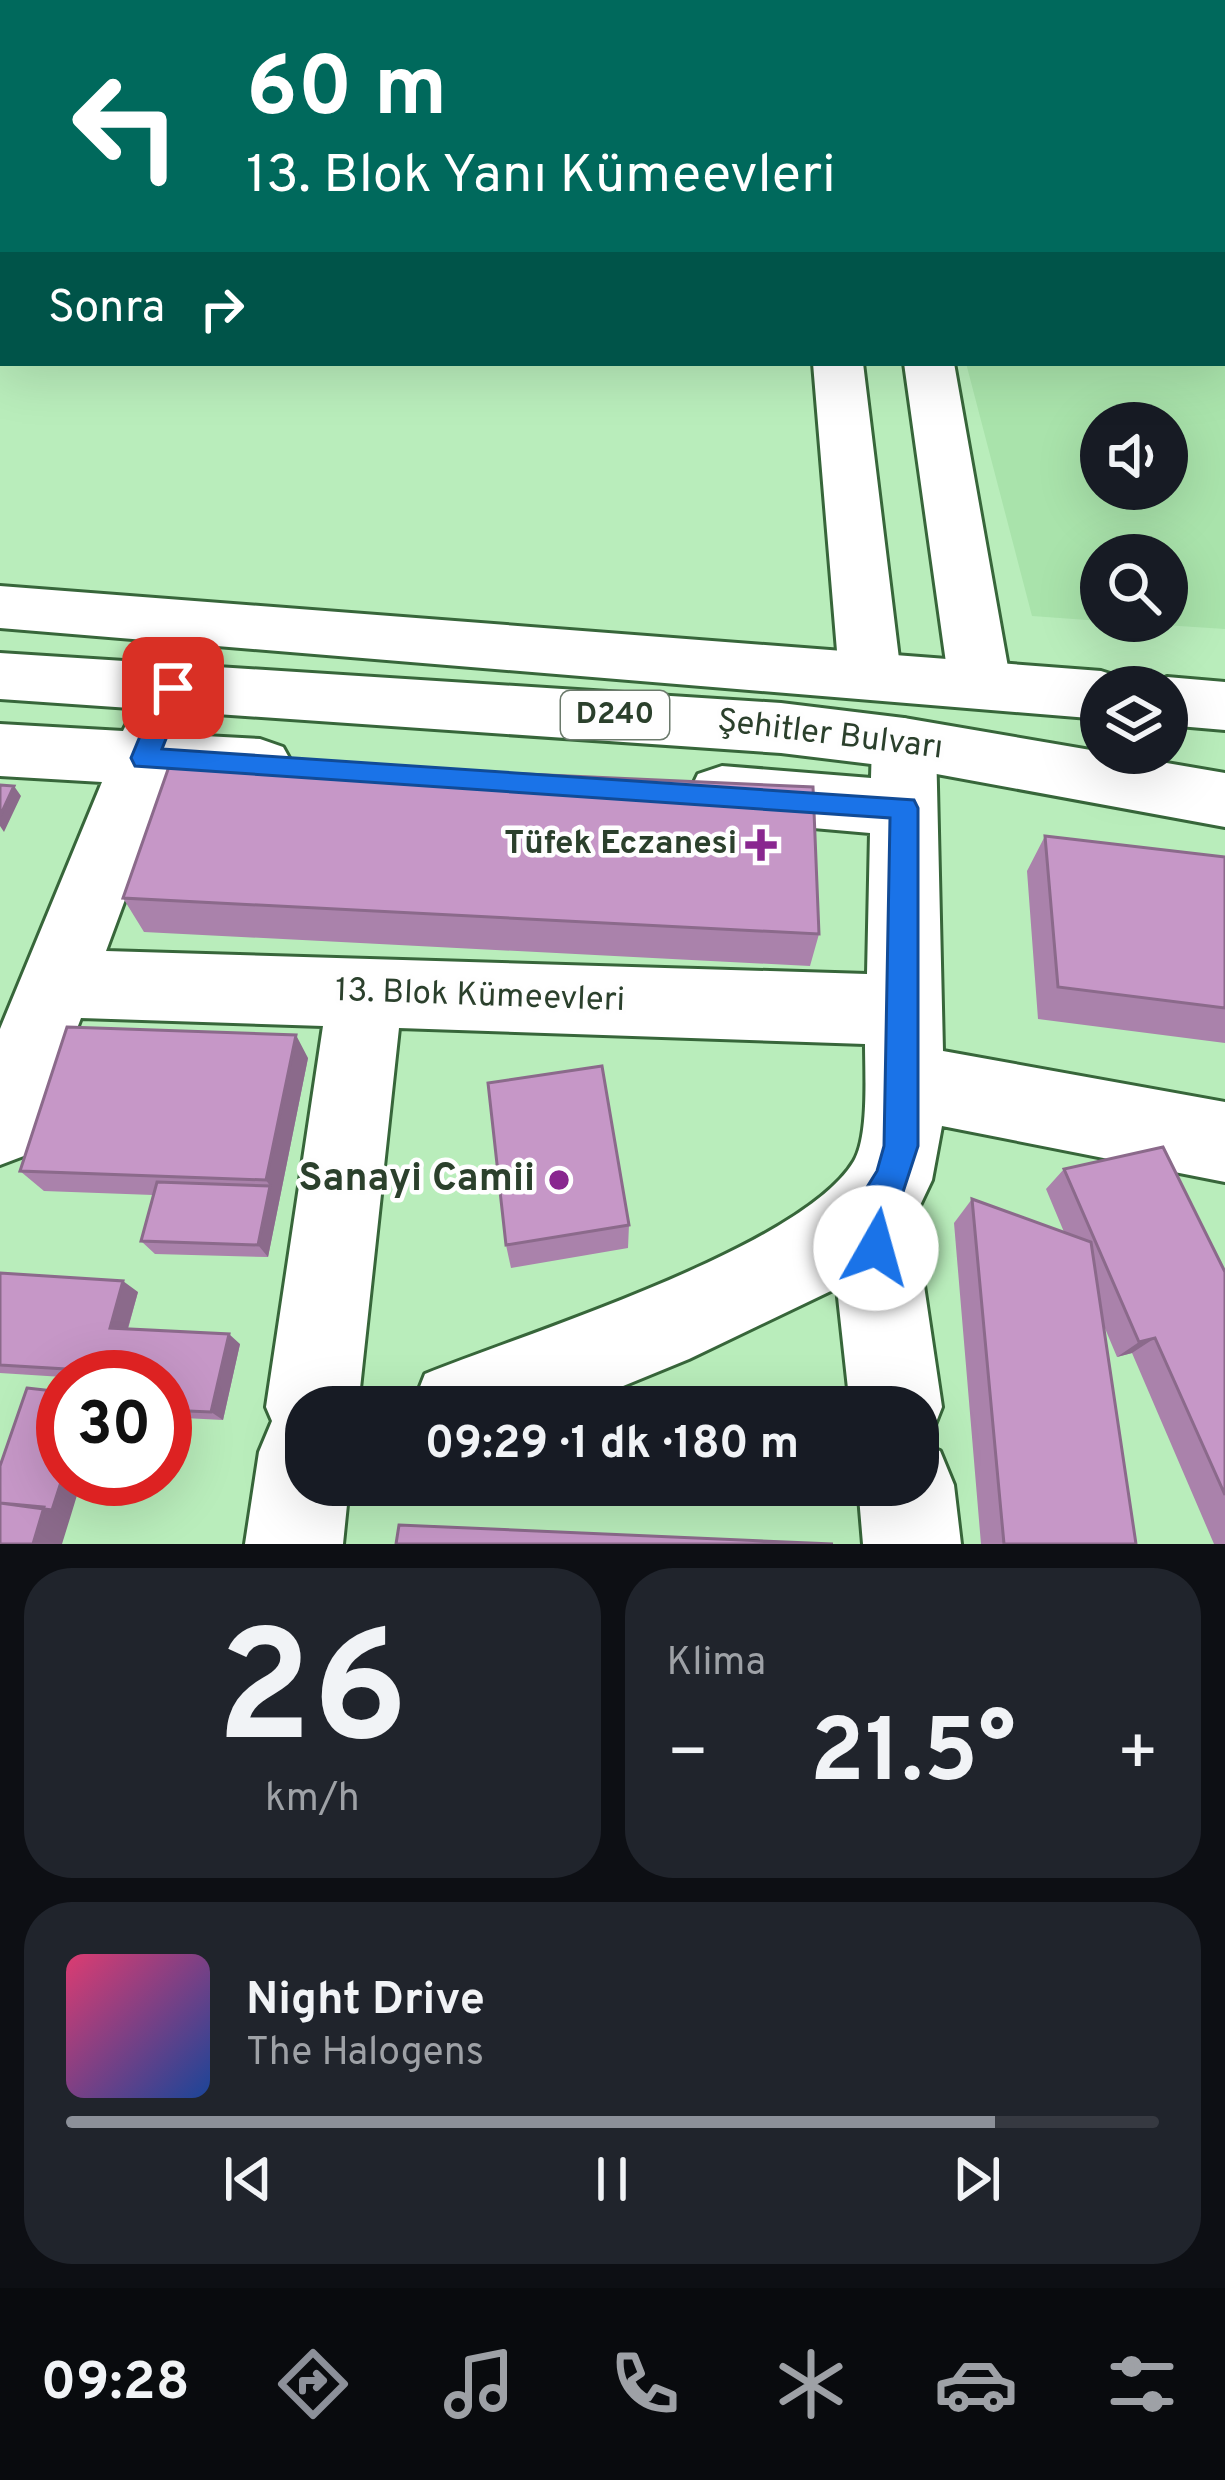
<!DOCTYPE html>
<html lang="tr">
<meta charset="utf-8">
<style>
body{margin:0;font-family:Overpass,sans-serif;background:#20242c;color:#f1f3f6;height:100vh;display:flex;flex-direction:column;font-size:45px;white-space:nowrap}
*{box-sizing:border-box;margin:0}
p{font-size:39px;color:#9ea1a6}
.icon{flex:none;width:66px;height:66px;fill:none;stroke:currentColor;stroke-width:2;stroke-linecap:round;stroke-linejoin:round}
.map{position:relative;height:1544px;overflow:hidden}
.drawer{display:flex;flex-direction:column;gap:24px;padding:24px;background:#0d0f14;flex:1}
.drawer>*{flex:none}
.hud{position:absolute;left:0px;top:0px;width:1227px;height:366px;box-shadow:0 12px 48px #0002;background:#00695c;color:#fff;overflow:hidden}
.buttons{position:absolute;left:1080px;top:402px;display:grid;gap:24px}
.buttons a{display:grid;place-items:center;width:108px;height:108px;border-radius:50%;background:#171b24;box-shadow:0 12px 48px #0002;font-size:60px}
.speed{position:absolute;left:36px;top:1350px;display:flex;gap:24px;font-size:60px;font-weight:700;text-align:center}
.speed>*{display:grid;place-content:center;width:156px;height:156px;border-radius:50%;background:#171b24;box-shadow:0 12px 48px #0002;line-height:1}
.speed .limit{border:18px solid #d22;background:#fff;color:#111}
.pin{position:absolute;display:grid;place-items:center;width:102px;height:102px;color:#fff;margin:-51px;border-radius:24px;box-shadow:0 6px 18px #0006}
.me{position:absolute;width:132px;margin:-66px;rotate:7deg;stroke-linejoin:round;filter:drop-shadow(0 0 9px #0008)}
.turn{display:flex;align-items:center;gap:42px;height:252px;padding:0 48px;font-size:54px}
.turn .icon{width:156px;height:156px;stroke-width:2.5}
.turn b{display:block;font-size:84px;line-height:102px}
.then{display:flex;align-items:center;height:114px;padding:0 48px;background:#0003;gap:24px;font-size:45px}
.big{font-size:90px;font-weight:700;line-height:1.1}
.drawer .card{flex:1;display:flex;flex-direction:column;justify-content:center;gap:18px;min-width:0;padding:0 42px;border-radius:48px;background:#20242c}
.drawer .dial{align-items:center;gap:0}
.dial b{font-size:156px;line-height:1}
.song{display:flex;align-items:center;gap:36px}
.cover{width:144px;height:144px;border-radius:18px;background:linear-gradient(135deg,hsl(340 70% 55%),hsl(220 70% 35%))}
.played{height:12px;border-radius:6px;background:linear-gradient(90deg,#8c9099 85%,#363941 85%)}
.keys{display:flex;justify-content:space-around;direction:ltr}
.heat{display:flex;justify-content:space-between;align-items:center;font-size:66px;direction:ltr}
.drawer .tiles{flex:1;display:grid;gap:24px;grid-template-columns:1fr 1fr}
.card:last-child{grid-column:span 2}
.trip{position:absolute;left:285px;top:1386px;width:654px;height:120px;border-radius:48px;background:#171b24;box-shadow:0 12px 48px #0002;font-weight:700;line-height:120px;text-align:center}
.tab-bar{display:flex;height:192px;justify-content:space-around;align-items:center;background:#090b0e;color:#9ea1a6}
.tab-bar .icon{width:84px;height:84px}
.tab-bar .selected{color:#8c9099}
.tab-bar b{font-size:54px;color:#f1f3f6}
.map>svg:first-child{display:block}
</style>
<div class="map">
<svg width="1225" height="1544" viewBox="0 0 1225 1544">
<rect width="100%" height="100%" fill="#b9edbb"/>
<path fill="#a9e3ab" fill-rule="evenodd" d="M880,0h345v629l-122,-8h64v-66h-66v66l-69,-5 -66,-253h258v-360zM1101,423h66v66h-66z"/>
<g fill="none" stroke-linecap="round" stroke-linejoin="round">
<g stroke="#37663a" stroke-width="6">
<path id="minor" d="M784,0h34v3h-34z
M853,0h34l1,3h-34z
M3,57v22l-3,1v-22z
M3,125v24l-3,1v-24z
M813,363h50l38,312 -9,16 -22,7 -22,-7 -9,-16z
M904,363h50l57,321 -9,17 -22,7 -22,-7 -9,-17z
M159,697l23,8 9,17 -5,13 74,4 23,8 10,18 -10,18 -23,8 -93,-5 -61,165 761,23 3,-141 -148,-13 -24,-8 -9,-19 9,-19 24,-8 149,12 1,-35 9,-18 23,-7 23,7 9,18 7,308 282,51v80l-283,-56 -10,54 -18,38 28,189 -13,33 -9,3 20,8 14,34 7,59h-98l-5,-59h60v-78h-68l-13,-119 -148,71 -117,48h-160l13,-33c101,-41 377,-126 429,-213 15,-25 11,-88 11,-117l-466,-16 -41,379h-52v78h43l-6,59h-98l14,-92 13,-31 -6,-14 57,-381 -242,-8 -52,136 -29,11v-136l102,-247 -102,-6v-52l123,7 13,-26z"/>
</g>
<g stroke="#37663a" stroke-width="6">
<path id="major" d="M0,586l1101,85 22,7 5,9h-27v32l-1101,-91z
M0,653l781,50 123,15 321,55v54l-321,-59 -123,-15 -781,-54z
M1167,677l58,5v48l-58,-5v-38h-24z"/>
</g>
<use href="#minor" fill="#fff" fill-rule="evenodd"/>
<use href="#major" fill="#fff" fill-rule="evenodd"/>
</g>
<path fill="#aa82ab" d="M1080,0h80l1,3h-79z
M1224,81l1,1v119l-1,-2z
M1045,836l180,21v186l-187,-24 -11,-148z
M123,898l696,36 -9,32 -666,-34z
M308,1058l-40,199 -113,-3 -14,-13 12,-46 -109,-4 -24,-20z
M1064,1169l161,103v272h-11l-82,-191 -15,4 -13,-31 32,218h-155l-27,-321 18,-24 92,33 -18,-43z
M629,1225l-1,23 -117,20 -5,-23z
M0,1273l138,19 -10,37 112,15 -17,76 -58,-3v-40h-102l-63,-4z"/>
<path fill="#8b6a8b" d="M14,786l7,10 -17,36 -4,-6v-10z
M296,1035l12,23 -40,199 -10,-12 12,-59 -4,-6z
M123,1281l15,11 -13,46 -15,-10z
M229,1334l11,10 -17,76 -12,-8z
M1155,1338l-23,15 -15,4 22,-15z
M63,1479h19l-11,36 -19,-5z
M44,1507l27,8 -9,29h-29z"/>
<path fill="#c697c7" stroke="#8b6a8b" stroke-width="3" d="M1101,0h59l1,3h-59z
M1224,81l1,1 -1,61z
M172,758l641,29 6,147 -696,-36z
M0,785l14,1 -14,30z
M1045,836l180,21v151l-167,-21z
M67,1027l229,8 -30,145 -246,-9z
M602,1066l27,159 -123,20 -18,-162z
M1163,1147l62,125v223l-70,-157 -16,4 -75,-173z
M157,1182l113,4 -12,59 -117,-4z
M972,1199l119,43 45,302h-132z
M0,1273l123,8 -13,47 119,6 -18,78 -46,-2v-33h-69l2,-6 -98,-6z
M27,1388l36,4v84l-11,34 -52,-7v-37z
M0,1503l44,4 -11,37h-33z
M399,1525l434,19h-437z"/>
<path fill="#1a73e8" stroke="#114b97" stroke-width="3" d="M173,678l13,10 -24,61 752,51 4,8v338l-15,46 -14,20 5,36 -5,13 -13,5 -12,-5 -10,-53 23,-37 7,-25 6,-328 -755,-52 -4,-8 29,-70z"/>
<g fill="#89278f" stroke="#fefefe" stroke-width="4.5">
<path d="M755 827h12v12h12v12h-12v12h-12v-12h-12v-12h12z"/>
<circle cx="559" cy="1180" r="12"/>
</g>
<g text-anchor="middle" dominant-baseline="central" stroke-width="9" stroke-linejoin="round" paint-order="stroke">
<rect fill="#fefefe" stroke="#6a796b" stroke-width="3" x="561" y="691" width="108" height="48" rx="9"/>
<g font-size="30" font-weight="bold" fill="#2b402c">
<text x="615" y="715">D240</text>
</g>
<g font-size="33" fill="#2b402c" stroke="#fefefe">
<text transform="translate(830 736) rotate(7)">Şehitler Bulvarı</text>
<text transform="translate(480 997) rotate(2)">13. Blok Kümeevleri</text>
</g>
<g font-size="33" font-weight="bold" fill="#2b402c" stroke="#fefefe" text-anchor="end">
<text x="737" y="845">Tüfek Eczanesi</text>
</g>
<g font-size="39" font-weight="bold" fill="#2b402c" stroke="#fefefe" text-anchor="end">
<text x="535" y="1180">Sanayi Camii</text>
</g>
</g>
</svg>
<div class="buttons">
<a><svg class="icon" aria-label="sound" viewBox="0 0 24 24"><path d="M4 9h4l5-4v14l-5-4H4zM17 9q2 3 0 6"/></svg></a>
<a><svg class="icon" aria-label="search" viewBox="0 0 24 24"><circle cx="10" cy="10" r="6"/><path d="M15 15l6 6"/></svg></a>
<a><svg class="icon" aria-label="layers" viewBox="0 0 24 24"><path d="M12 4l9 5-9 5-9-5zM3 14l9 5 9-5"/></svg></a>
</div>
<div class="speed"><div class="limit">30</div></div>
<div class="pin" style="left:173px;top:688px;background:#d93025"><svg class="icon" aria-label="arrive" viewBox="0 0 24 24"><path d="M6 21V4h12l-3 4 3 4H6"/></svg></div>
<svg class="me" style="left:876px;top:1248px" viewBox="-20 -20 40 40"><circle r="19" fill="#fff"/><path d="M0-13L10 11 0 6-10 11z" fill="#1a73e8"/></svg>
<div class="trip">09:29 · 1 dk · 180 m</div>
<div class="hud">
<div class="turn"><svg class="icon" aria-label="left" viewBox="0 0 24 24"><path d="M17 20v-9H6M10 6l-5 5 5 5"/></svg><div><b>60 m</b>13. Blok Yanı Kümeevleri</div></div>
<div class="then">Sonra<svg class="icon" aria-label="right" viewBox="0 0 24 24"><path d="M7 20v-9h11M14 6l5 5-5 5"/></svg></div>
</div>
</div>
<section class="drawer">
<div class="tiles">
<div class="card dial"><b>26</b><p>km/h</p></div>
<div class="card"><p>Klima</p>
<div class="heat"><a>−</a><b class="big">21.5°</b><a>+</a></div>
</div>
<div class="card">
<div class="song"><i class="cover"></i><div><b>Night Drive</b><p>The Halogens</p></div></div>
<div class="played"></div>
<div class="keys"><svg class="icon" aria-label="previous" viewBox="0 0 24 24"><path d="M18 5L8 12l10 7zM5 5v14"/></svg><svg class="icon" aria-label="pause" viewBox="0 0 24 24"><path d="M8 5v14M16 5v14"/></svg><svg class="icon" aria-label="next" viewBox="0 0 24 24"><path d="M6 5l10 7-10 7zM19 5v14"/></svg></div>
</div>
</div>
</section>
<nav class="tab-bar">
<b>09:28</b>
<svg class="icon selected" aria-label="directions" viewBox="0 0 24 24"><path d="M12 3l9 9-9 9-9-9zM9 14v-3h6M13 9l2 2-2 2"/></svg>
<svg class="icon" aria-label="music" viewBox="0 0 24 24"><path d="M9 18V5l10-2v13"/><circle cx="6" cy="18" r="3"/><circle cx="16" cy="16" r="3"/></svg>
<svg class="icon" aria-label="phone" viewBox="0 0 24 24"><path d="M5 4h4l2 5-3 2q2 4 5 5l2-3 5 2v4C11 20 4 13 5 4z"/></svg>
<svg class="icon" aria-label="climate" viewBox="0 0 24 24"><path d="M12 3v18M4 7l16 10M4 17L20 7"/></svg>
<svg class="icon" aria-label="car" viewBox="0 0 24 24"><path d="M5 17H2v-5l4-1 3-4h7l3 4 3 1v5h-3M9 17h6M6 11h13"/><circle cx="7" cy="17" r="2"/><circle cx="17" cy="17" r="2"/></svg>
<svg class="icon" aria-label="filters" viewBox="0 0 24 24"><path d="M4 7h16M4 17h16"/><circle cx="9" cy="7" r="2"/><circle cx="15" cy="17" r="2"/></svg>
</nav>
